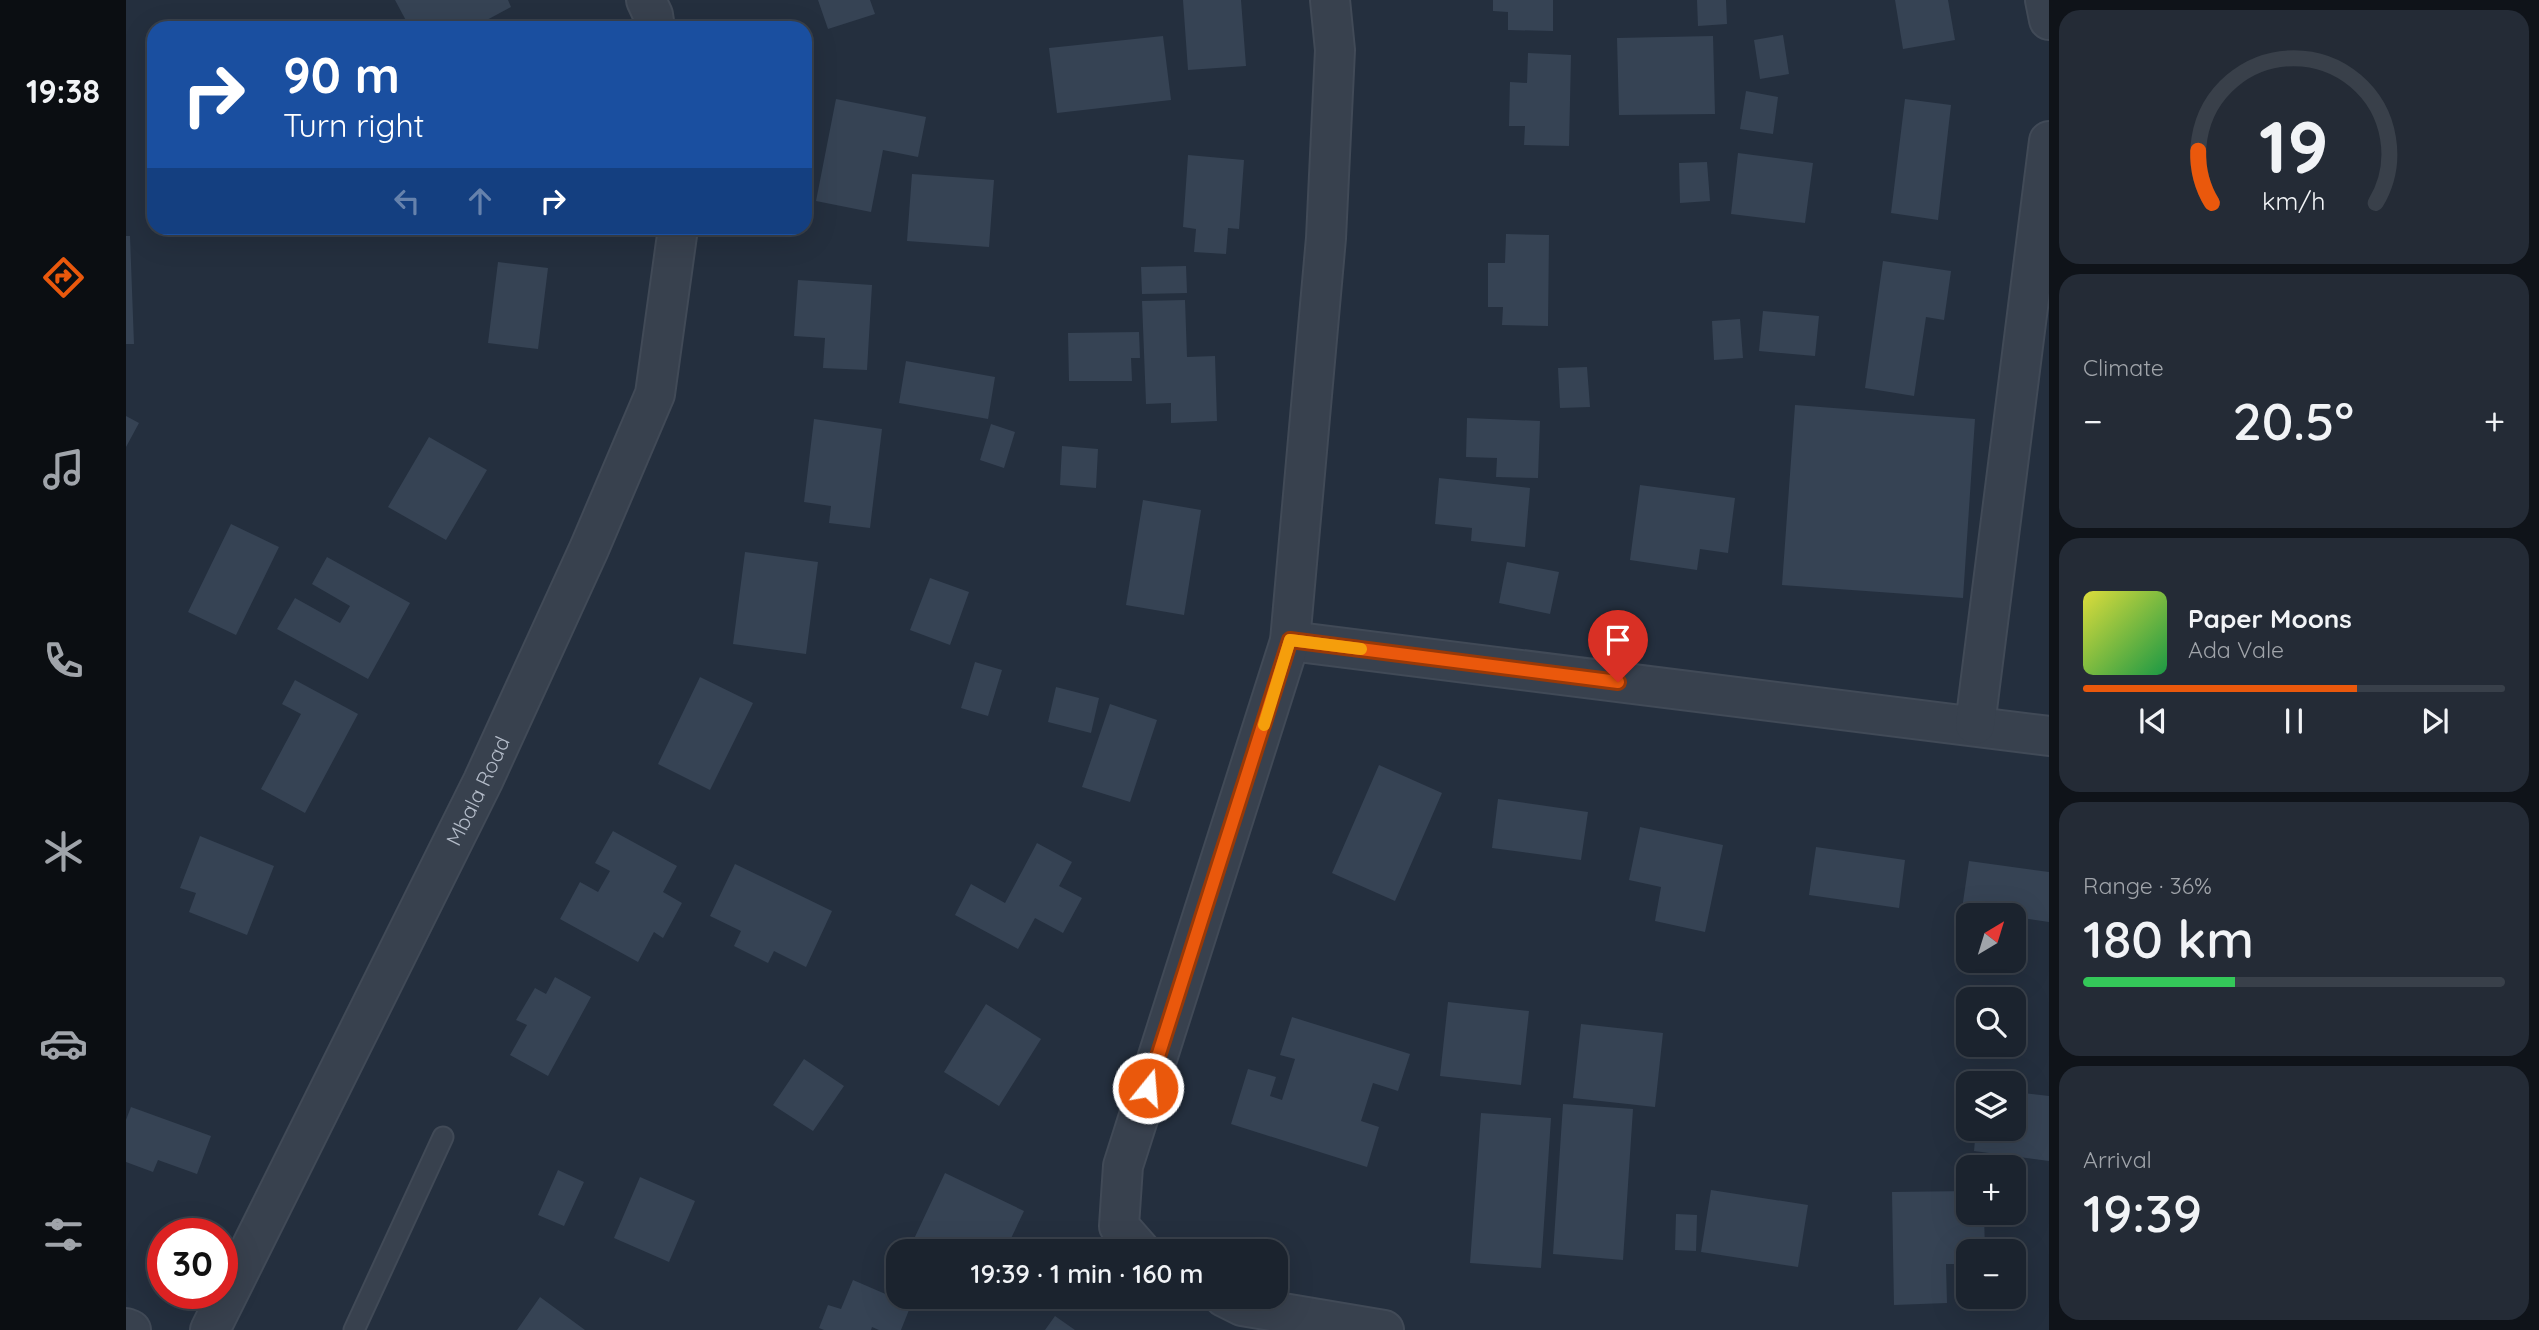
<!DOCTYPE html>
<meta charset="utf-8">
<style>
body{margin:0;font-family:Quicksand,sans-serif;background:#242b36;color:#f1f3f6;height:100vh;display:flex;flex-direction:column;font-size:26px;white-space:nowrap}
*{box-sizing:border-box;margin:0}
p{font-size:23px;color:#a0a4aa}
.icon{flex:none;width:38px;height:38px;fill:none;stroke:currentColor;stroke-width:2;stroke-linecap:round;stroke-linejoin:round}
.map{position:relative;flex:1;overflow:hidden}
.drawer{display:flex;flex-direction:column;gap:10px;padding:10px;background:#0f1319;width:490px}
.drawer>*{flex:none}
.guide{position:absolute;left:21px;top:21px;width:665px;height:214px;border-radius:21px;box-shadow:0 7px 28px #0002,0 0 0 2px #39404a;background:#1a4fa0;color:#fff;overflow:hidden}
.needle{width:46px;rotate:38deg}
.controls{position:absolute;left:1830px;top:903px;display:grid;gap:14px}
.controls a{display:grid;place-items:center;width:70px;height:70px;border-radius:14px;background:#1b232e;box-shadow:0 7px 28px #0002,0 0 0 2px #39404a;font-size:35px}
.speed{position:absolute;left:21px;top:1218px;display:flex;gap:14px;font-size:35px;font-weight:700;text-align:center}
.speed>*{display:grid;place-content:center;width:91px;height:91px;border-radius:50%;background:#1b232e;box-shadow:0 7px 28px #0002,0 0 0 2px #39404a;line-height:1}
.speed .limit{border:10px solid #d22;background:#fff;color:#111}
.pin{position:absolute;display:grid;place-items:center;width:60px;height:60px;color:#fff;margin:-72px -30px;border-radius:50% 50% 50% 0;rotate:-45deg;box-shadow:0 0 7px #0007}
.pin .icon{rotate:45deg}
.me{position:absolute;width:77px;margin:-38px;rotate:17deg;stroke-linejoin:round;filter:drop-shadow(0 0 5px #0008)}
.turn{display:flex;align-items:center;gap:24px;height:147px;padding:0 21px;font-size:32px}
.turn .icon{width:91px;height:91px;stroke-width:2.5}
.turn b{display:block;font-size:49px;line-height:60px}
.lanes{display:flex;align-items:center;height:66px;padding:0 21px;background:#0003;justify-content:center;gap:35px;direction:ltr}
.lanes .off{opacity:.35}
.big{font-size:52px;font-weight:600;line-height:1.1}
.drawer .card{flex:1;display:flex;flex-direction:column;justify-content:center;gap:10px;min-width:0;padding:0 24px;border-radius:21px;background:#242b36}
.drawer .dial{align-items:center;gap:0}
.dial svg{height:182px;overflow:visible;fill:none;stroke:#39404a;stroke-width:7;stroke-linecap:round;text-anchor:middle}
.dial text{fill:#f1f3f6;stroke:none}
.song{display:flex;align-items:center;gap:21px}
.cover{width:84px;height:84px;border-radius:10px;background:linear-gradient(135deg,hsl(60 70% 55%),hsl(140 70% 35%))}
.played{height:7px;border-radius:4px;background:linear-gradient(90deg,#ea580c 65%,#39404a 65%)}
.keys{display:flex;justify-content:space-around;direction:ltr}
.heat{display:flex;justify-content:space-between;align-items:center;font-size:38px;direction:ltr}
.charge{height:10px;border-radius:5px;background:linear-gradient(90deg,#34c759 36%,#39404a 0)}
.trip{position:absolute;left:760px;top:1239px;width:402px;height:70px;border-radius:21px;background:#1b232e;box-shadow:0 7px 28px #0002,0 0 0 2px #39404a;font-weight:600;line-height:70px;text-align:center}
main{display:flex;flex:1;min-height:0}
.dock{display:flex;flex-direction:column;width:126px;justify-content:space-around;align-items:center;background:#0b0e12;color:#a0a4aa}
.dock .icon{width:49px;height:49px}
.dock .active{color:#ea580c}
.dock b{font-size:32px;color:#f1f3f6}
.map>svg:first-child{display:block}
</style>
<main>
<nav class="dock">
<b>19:38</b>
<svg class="icon active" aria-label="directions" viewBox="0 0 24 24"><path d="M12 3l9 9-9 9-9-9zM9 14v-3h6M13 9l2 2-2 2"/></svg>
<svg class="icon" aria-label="music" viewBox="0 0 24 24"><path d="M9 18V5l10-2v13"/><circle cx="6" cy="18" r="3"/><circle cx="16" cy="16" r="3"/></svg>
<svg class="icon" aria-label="phone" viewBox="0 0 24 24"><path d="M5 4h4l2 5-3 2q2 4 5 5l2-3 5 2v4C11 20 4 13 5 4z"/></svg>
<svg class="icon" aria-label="climate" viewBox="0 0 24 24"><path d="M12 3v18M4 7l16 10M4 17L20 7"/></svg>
<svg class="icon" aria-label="car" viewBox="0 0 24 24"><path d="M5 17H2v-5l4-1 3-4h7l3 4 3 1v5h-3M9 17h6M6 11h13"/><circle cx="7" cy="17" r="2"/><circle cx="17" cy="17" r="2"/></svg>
<svg class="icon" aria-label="filters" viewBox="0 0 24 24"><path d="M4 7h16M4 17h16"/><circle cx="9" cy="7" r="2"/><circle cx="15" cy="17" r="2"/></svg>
</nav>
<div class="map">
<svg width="1923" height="1330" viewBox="0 0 1923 1330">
<rect width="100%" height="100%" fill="#242f3e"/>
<path fill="#364354" d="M269,0h113l3,7 -39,21h-62z
M692,0h52l5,14 -47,15z
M1057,0h58l5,66 -58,4z
M1367,0h60v31l-45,-1v-18l-15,-1z
M1571,0h29l1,24 -29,2z
M1769,0h53l7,40 -52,9z
M1657,35l6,39 -29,5 -6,-39z
M1037,36l8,64 -114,13 -8,-65z
M1587,36l2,78 -96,1 -2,-77z
M1402,53l43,2 -2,91 -45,-1 1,-19h-16l1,-44 17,1z
M1620,91l32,6 -5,37 -33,-5z
M710,99l90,18 -8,40 -35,-7 -12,62 -55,-11z
M1779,99l46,6 -13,115 -47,-7z
M1612,153l75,10 -8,60 -74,-9z
M1062,155l56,5 -5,69 -11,-1 -2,26 -32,-2 2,-23 -13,-2z
M1581,162l3,39 -30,2 -1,-40z
M786,174l82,6 -5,67 -82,-6z
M1380,234l43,1 -1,91 -46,-1 1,-18h-15v-44h17z
M0,236h4l4,108h-8z
M1757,261l68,10 -7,49 -18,-3 -12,79 -49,-8z
M372,262l50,6 -10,81 -50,-6z
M1060,266l1,27 -45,1 -1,-27z
M672,280l74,5 -5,85 -44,-2 2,-30 -31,-2z
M1059,300l2,57 28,-1 2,65 -46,2v-20l-25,1 -4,-103z
M1637,311l56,5 -4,40 -56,-5z
M1614,319l3,39 -29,2 -2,-39z
M1013,332l1,26h-9l1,23h-63l-1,-48z
M780,361l89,16 -7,42 -89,-16z
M1461,367l3,40 -30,1 -2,-40z
M1669,405l180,14 -12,179 -181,-13z
M0,416l13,7 -13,24z
M1341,418l73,3 -2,57 -42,-1 1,-19 -31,-1z
M688,419l68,10 -12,99 -41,-5 2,-17 -27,-4z
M865,424l24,8 -11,36 -24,-8z
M303,437l58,33 -41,70 -58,-33z
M936,446l36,3 -2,39 -36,-3z
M1313,478l91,10 -5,59 -54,-6 1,-13 -37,-4z
M1514,485l95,13 -7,55 -28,-4 -3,21 -67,-10z
M1017,500l58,10 -17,105 -58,-10z
M105,524l48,23 -43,88 -48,-23z
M619,552l73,10 -12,92 -73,-10z
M201,557l83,46 -42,76 -91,-50 18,-31 45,25 10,-17 -38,-22z
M1381,562l52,10 -9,42 -51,-11z
M804,578l39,14 -19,53 -40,-15z
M849,662l27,8 -14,46 -27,-8z
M574,677l53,26 -43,87 -52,-26z
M169,680l63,34 -53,99 -44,-24 40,-75 -19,-10z
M930,687l43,11 -8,35 -43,-11z
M984,704l47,16 -27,82 -48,-15z
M1253,765l63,28 -47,108 -63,-28z
M1372,799l90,13 -7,48 -89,-12z
M1514,827l83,18 -18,87 -50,-11 6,-34 -32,-7z
M487,831l64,35 -14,26 19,11 -19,35 -9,-6 -16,30 -78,-43 20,-37 18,10 12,-21 -15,-8z
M74,836l74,30 -27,69 -58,-23 7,-19 -16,-5z
M911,843l35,19 -13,24 23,12 -19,35 -28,-15 -17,31 -63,-34 16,-31 34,19z
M1690,847l89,13 -6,48 -90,-13z
M1843,861l80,11v50l-87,-13z
M609,864l97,47 -26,56 -32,-16 -6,12 -34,-17 7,-15 -31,-15z
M429,977l36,20 -43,79 -38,-21 17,-30 -11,-5 19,-32 11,6z
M1322,1002l81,9 -8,74 -81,-9z
M860,1004l55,35 -42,67 -55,-34z
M1166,1017l118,37 -12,37 -25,-8 -12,38 18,6 -12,40 -136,-43 17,-55 28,8 -6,19 12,4 13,-41 -15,-4z
M1455,1024l82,9 -8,74 -82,-9z
M678,1059l40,27 -31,45 -40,-26z
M1888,1092l35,4v65l-75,-10 2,-22h38z
M1437,1104l70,5 -10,151 -70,-6z
M5,1107l80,29 -14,38 -39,-14 -5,12 -27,-10v-42z
M1355,1113l70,5 -10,150 -71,-5z
M432,1170l26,12 -20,44 -26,-11z
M819,1173l79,38 -19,40h-70l-22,-10z
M514,1177l55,24 -26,61 -55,-24z
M1585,1190l97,15 -10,62 -97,-15z
M1843,1191v22h15l1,38h-16v13h-23l1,39 -53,2 -2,-113z
M1550,1214l21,1 -1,36 -21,-1z
M772,1253v26l-13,-11z
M727,1280l58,25 -10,25h-22l-7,-3 -1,3h-47l-5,-2 9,-23 13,4z
M414,1297l45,33h-68z
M793,1297h23l-9,11z
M929,1316l20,14h-30z"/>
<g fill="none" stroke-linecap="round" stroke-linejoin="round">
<g stroke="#414a57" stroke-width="23">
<path id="lane" d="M228,1330l89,-193"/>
</g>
<g stroke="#414a57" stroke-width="42">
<g id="street">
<path d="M520,0l7,15 2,13"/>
<path d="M1919,0l4,20"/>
<path d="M1164,641l759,95"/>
<path d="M1849,725l74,-584"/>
<path d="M1015,1251l-22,-25 4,-60 167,-525 36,-403 9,-188 -5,-50"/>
<path d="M1098,1297l18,9 142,24"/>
<path d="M0,1328l5,2"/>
<path id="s1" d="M84,1330l273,-549 106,-232 66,-155 23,-166"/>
</g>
</g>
<use href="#lane" stroke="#38414e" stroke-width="19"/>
<use href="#street" stroke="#38414e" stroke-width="38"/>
</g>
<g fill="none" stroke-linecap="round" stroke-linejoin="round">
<g stroke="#983908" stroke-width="18">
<path id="route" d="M1022,1088l142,-448 328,42"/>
</g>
<use href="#route" stroke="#ea580c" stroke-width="12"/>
<path stroke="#f59e0b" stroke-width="12" d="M1138,725l26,-85 71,9"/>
</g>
<g text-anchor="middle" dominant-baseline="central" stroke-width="7" stroke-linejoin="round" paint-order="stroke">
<g font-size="21" fill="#b4bcc9" stroke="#1d2633">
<text stroke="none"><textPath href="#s1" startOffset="602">Mbala Road</textPath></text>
</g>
</g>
</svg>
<div class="controls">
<a><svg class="needle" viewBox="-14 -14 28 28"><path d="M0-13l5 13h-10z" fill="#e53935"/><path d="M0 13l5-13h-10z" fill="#a0a4aa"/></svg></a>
<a><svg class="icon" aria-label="search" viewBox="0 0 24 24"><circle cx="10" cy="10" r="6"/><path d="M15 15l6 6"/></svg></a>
<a><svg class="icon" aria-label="layers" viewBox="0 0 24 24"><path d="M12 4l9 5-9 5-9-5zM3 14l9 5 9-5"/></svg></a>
<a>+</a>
<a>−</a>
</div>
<div class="speed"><div class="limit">30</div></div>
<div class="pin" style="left:1492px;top:682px;background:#d93025"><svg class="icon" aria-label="arrive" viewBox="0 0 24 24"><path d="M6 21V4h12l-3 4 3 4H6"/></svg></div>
<svg class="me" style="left:1022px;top:1088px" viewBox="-20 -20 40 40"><circle r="17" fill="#ea580c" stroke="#fff" stroke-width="3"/><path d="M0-11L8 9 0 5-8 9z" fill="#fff"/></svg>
<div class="trip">19:39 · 1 min · 160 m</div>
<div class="guide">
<div class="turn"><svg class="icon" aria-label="right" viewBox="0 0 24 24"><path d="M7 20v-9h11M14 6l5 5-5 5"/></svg><div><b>90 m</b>Turn right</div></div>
<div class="lanes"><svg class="icon off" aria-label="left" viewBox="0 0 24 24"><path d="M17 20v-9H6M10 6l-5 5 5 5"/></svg><svg class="icon off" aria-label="ahead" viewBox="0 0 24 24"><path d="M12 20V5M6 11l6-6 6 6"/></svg><svg class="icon" aria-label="right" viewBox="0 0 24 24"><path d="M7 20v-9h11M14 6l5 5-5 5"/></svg></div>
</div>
</div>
<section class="drawer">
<div class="card dial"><svg viewBox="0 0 100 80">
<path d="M14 69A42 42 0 1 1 86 69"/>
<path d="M14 69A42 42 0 0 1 8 46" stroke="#ea580c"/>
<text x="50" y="56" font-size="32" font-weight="700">19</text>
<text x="50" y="72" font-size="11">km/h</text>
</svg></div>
<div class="card"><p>Climate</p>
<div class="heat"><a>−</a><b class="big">20.5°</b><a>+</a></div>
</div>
<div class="card">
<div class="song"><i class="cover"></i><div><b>Paper Moons</b><p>Ada Vale</p></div></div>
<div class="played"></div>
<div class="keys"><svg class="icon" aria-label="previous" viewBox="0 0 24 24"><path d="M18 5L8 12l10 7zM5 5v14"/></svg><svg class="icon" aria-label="pause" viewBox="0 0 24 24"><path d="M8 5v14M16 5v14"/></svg><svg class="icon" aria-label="next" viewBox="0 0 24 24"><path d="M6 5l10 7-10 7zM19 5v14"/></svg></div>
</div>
<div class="card"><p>Range · 36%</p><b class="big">180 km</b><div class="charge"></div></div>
<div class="card"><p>Arrival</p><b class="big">19:39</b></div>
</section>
</main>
